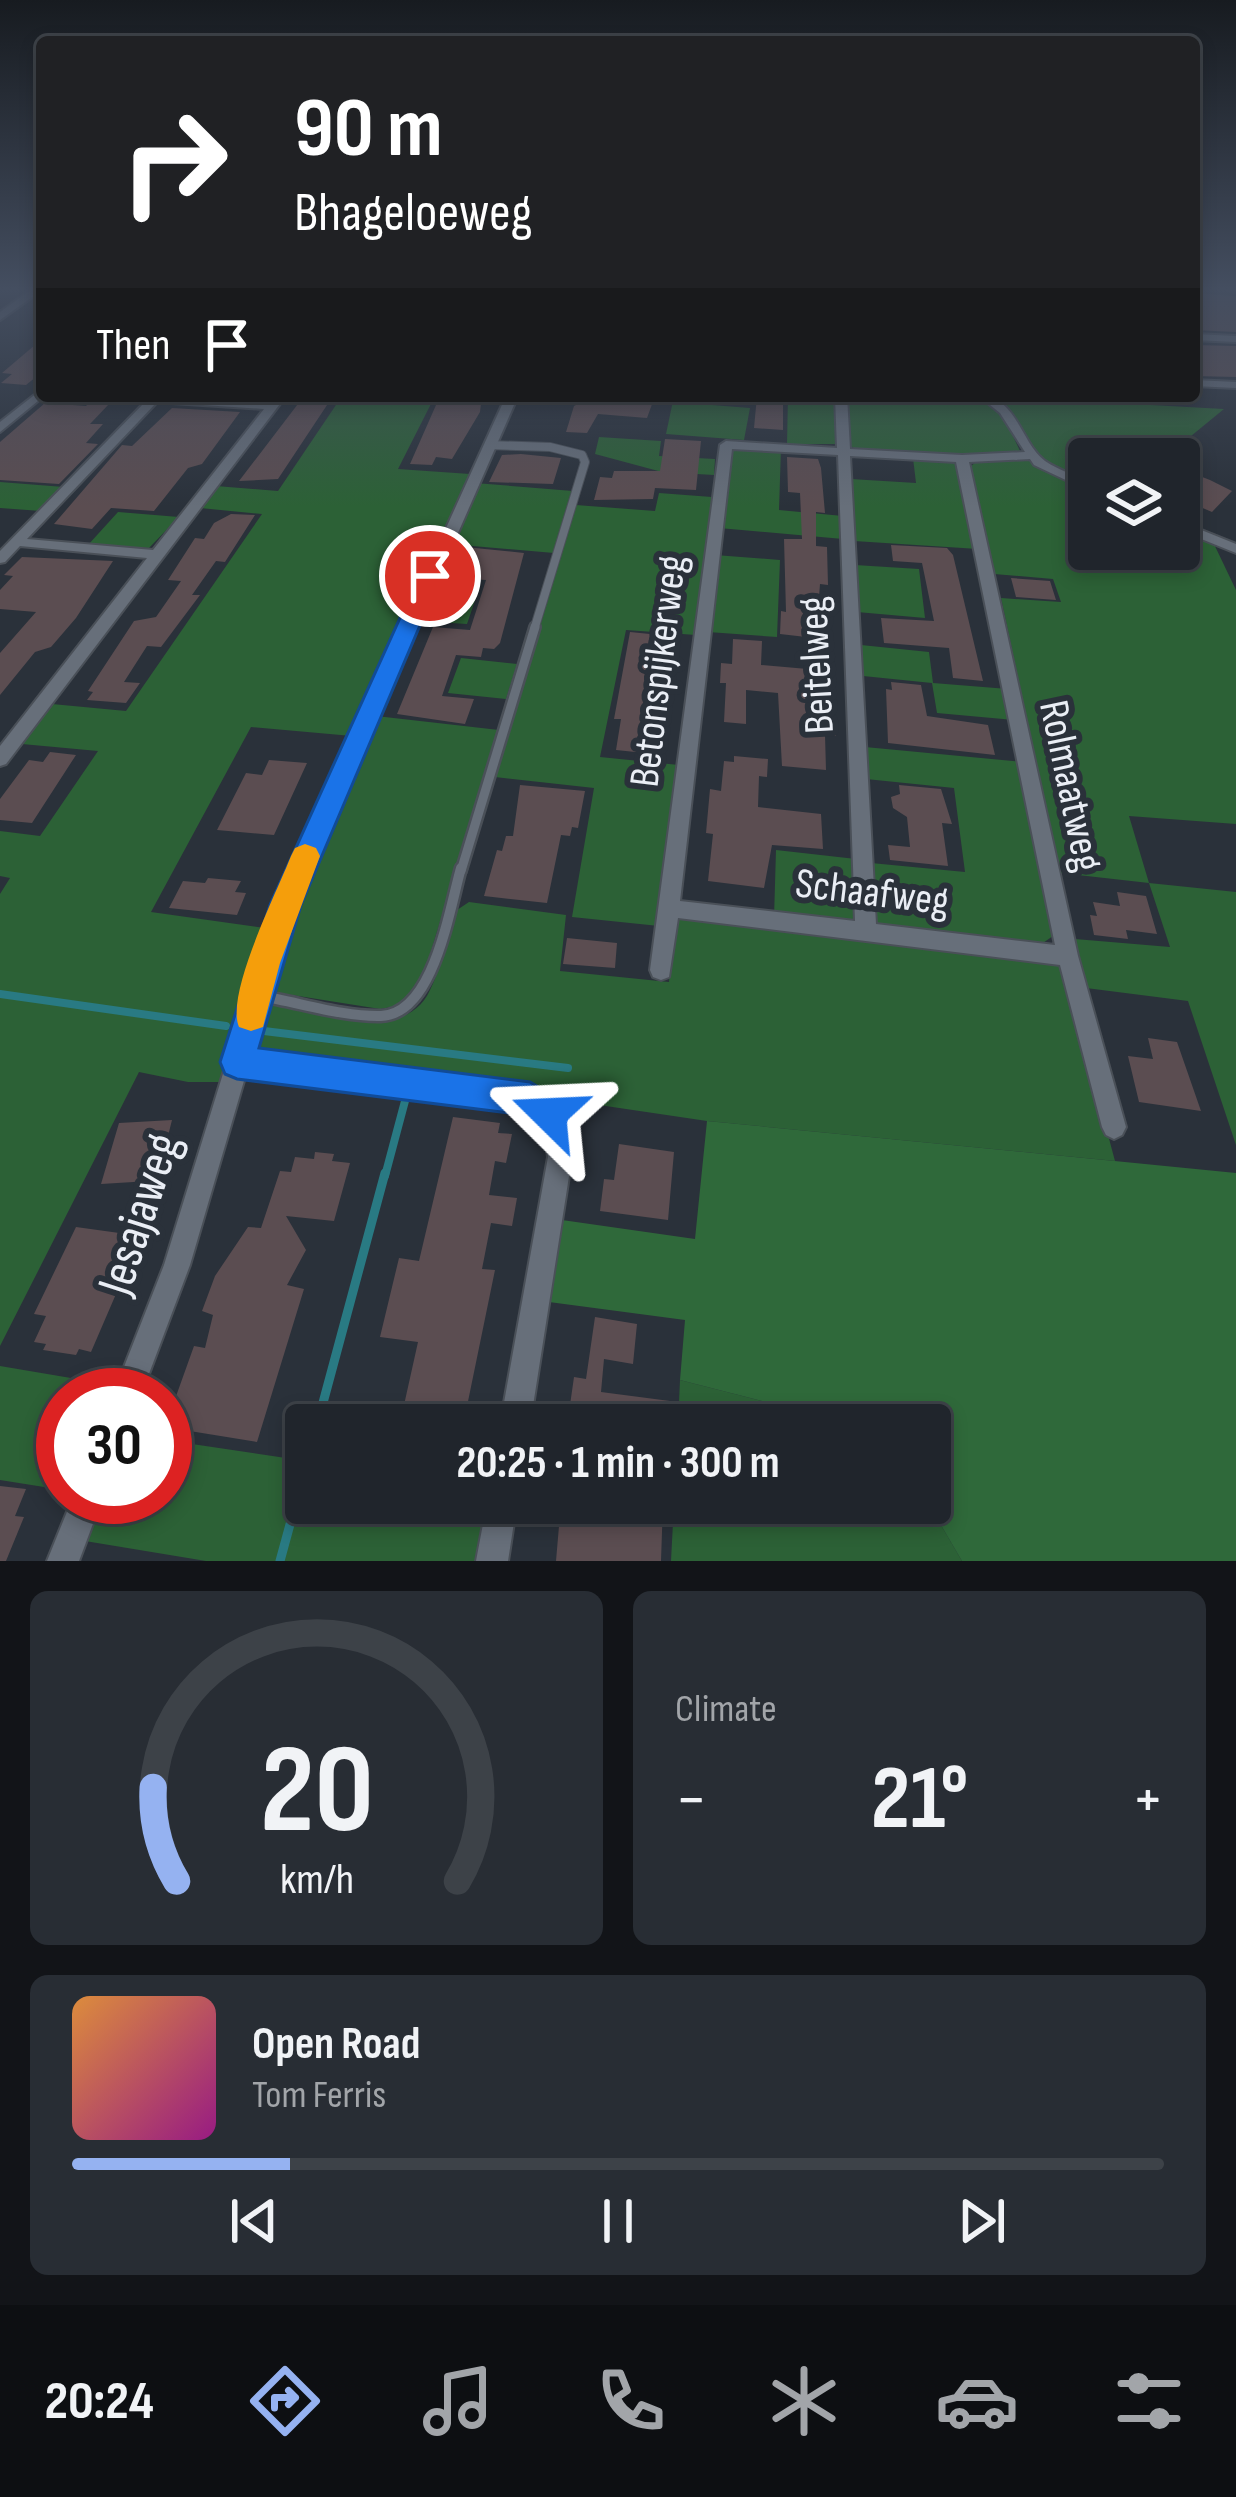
<!DOCTYPE html>
<meta charset="utf-8">
<style>
body{margin:0;font-family:"Sofia Sans Condensed",sans-serif;background:#282d34;color:#f1f3f6;height:100vh;display:flex;flex-direction:column;font-size:45px;white-space:nowrap}
*{box-sizing:border-box;margin:0}
p{font-size:39px;color:#a2a5a9}
.icon{flex:none;width:66px;height:66px;fill:none;stroke:currentColor;stroke-width:2;stroke-linecap:round;stroke-linejoin:round}
.map{position:relative;height:1561px;overflow:hidden}
.side{display:flex;flex-direction:column;gap:30px;padding:30px;background:#121418;flex:1}
.side>*{flex:none}
.banner{position:absolute;left:36px;top:36px;width:1164px;height:366px;border-radius:12px;box-shadow:0 6px 18px #0003,0 0 0 3px #3d4248;background:#202124;color:#fff;overflow:hidden}
.controls{position:absolute;left:1068px;top:438px;display:grid;gap:24px}
.controls a{display:grid;place-items:center;width:132px;height:132px;border-radius:12px;background:#20252c;box-shadow:0 6px 18px #0003,0 0 0 3px #3d4248;font-size:60px}
.speed{position:absolute;left:36px;top:1368px;display:flex;gap:24px;font-size:60px;font-weight:700;text-align:center}
.speed>*{display:grid;place-content:center;width:156px;height:156px;border-radius:50%;background:#20252c;box-shadow:0 6px 18px #0003,0 0 0 3px #3d4248;line-height:1}
.speed .limit{border:18px solid #d22;background:#fff;color:#111}
.pin{position:absolute;display:grid;place-items:center;width:102px;height:102px;color:#fff;margin:-51px;border:6px solid #fff;border-radius:50%;box-shadow:0 3px 12px #0007}
.me{position:absolute;width:132px;margin:-66px;rotate:291deg;stroke-linejoin:round;filter:drop-shadow(0 0 9px #0008)}
.turn{display:flex;align-items:center;gap:42px;height:252px;padding:0 60px;font-size:54px}
.turn .icon{width:156px;height:156px;stroke-width:2.5}
.turn b{display:block;font-size:84px;line-height:102px}
.then{display:flex;align-items:center;height:114px;padding:0 60px;background:#0003;gap:24px;font-size:45px}
.big{font-size:90px;font-weight:700;line-height:1.1}
.side .tile{flex:1;display:flex;flex-direction:column;justify-content:center;gap:18px;min-width:0;padding:0 42px;border-radius:18px;background:#282d34}
.side .dial{align-items:center;gap:0}
.dial svg{height:312px;overflow:visible;fill:none;stroke:#3d4248;stroke-width:7;stroke-linecap:round;text-anchor:middle}
.dial text{fill:#f1f3f6;stroke:none}
.song{display:flex;align-items:center;gap:36px}
.cover{width:144px;height:144px;border-radius:18px;background:linear-gradient(135deg,hsl(30 70% 55%),hsl(310 70% 35%))}
.played{height:12px;border-radius:6px;background:linear-gradient(90deg,#95b2f1 20%,#3d4248 20%)}
.keys{display:flex;justify-content:space-around;direction:ltr}
.heat{display:flex;justify-content:space-between;align-items:center;font-size:66px;direction:ltr}
.side .tiles{flex:1;display:grid;gap:30px;grid-template-columns:1fr 1fr}
.tile:last-child{grid-column:span 2}
.trip{position:absolute;left:285px;top:1404px;width:666px;height:120px;border-radius:12px;background:#20252c;box-shadow:0 6px 18px #0003,0 0 0 3px #3d4248;font-weight:700;line-height:120px;text-align:center}
.tabs{display:flex;height:192px;justify-content:space-around;align-items:center;background:#0d0f12;color:#a2a5a9}
.tabs .icon{width:84px;height:84px}
.tabs .selected{color:#95b2f1}
.tabs b{font-size:54px;color:#f1f3f6}
.map>svg:first-child{display:block}
</style>
<div class="map">
<svg width="1236" height="1561" viewBox="0 0 1236 1561">
<rect width="100%" height="100%" fill="#2a313a"/>
<path fill="#2c6136" d="M342,396h93l-37,73 72,5 -118,262 -101,-9 -100,185 114,16 -15,41 -22,113h-40l-49,-10 -139,274v-452l10,-16 -10,-2v-45l40,5 58,-85 -76,-7 30,-40 74,7 136,-197 -62,-6 16,-22 62,5z
M674,396h38v9l38,3 -6,32 -78,-6z
M788,396h48l1,48h-50z
M846,396l135,1 23,20 16,34 -53,7 -113,-10 -6,-3z
M1020,396l3,2 201,11 -61,50h-74v25l-54,-29 -38,-57z
M599,437l62,4 -2,15 56,3 -1,16 -52,-3 -67,-18z
M781,448l-2,62 64,6v23l-124,-11 12,-79z
M913,458l48,5 17,86 -124,-8 -3,-62 65,4z
M1029,458l18,14 42,18v59h90v-21l34,14 23,48v234l-107,-8 20,67 87,9v253l-48,-144 -102,-13 -11,-49 95,8 -21,-64 -89,-10 -59,-275 60,4 -8,-23 -59,-5 -24,-107 7,-6z
M0,482l64,5 -23,24 -41,-3z
M475,483l98,8 -19,62 -105,-9z
M659,493l53,4 -16,138 -70,-5 -26,127 79,8 -20,161 -87,-9 22,-129 -99,-11 81,-272 79,6z
M118,512l61,5 -30,31 -61,-3z
M715,555l65,5 -3,77 -69,-5z
M855,565l64,4 6,49 -68,-6z
M435,583l45,3 -13,38 -49,-3z
M861,645l68,7 4,31 75,6 6,31 -77,-7 -5,-30 -69,-7z
M461,658l56,6 -11,35 -58,-6z
M376,716l123,14 -79,257 -17,18 -23,4 -107,-17 -4,-7 22,-80z
M865,747l157,15 31,174 -16,11 -152,-18 -8,-6 -6,-60 94,9 -11,-84 -88,-9z
M776,850l80,9 2,53 -5,10 -79,-4z
M469,902l97,13 -6,56 109,11 4,-58 5,-7 380,48 7,9 50,187 -408,-40 -445,-66 -6,-13 7,-33 13,-4c45,8 129,40 154,-15 12,-25 19,-54 27,-80z
M0,1366l124,21 -3,8h-58v95l-63,-10z
M680,1380l176,45h-178z
M165,1440l141,21v42h185l-10,58h-275l-121,-20 17,-44h63z
M674,1503h254l34,58h-291z"/>
<path fill="#2f693a" d="M707,1121l529,52v388h-274l-34,-58 2,-78h-74l-176,-45 5,-60 -136,-18 13,-82 133,19z"/>
<g fill="none" stroke-linecap="round" stroke-linejoin="round">
<path stroke="#297a83" stroke-width="8" d="M0,994l226,32
M264,1031l304,37
M385,1176l20,-75"/>
<path stroke="#297a83" stroke-width="9" d="M317,1425l68,-252
M280,1561l26,-95"/>
</g>
<path fill="#5b4d51" d="M1194,293l42,3v36l-42,-2z
M42,339v33l-16,13 -25,-2 11,-9 -10,-1z
M1194,345l42,1v31l-42,-1z
M304,396h29l-55,83 -39,2z
M440,396h36l-3,7 8,1 -1,8 -28,47 -16,-2 -4,8 -22,-1z
M606,396h49l-8,22 -49,-4 -11,19 -21,-1 8,-26 10,-5 19,2z
M757,396h26v34l-29,-2z
M90,402l19,2 -19,20h13l-17,19 12,1 -39,40 -59,-4v-38l45,-39 41,3z
M172,408l68,4 -38,52 -14,4 -34,43 -43,-3 -19,21 -38,-5 68,-79 10,1z
M665,439l36,2 -5,49 -41,-2 -2,11 -59,1 6,-23 12,1 2,-7h46z
M521,454l40,4 -8,26 -64,-2 13,-27z
M787,457l31,2 3,9 4,45 -9,-1v34l11,1 1,38 -8,-1 -3,39 -11,-1v15l-26,-3 1,-23 5,1 -2,-73h18l-2,-46 -12,-1z
M1179,468l31,12 22,11 -20,21 -33,-14z
M231,514l24,1 -30,47 -9,-1 -24,34h8l-39,52 -14,-1 -23,36 16,1 -14,20 -39,-3 6,-8 -5,-1 46,-70 22,-4 25,-36 -13,-1 27,-42 9,1 10,-16z
M891,545l56,3 6,7 30,126 -30,-3 -4,-30 -65,-5 -3,-25 53,3 -12,-58 -29,-2z
M465,547l59,6 -24,90 -6,6 -11,-1 -2,9 -25,-2 -14,41 32,3 -9,25 -68,-10 36,-87 37,3 16,-50 -33,-2z
M22,557l91,4 -37,57 -25,29 -16,5 -35,43v-42l36,-41 -36,-3v-19l13,-14 -9,-1z
M1011,578l39,3 6,19 -40,-3z
M630,632l20,2 -2,11 18,2 -9,75 -5,23 -6,-1 -1,9 -29,-3 5,-31h-7z
M733,639l29,2 -1,24 58,5v34l11,1 1,15 5,1v15l-11,-1 1,35 -44,-4 -4,-73 -32,-3v34l-22,-2 2,-39h-6l1,-20 11,1z
M891,682l30,3 6,31 61,9 7,30 -107,-12 -2,-54 6,1z
M50,752l26,3 -44,68 -32,-3v-21l29,-39 14,2z
M734,756l34,3 -1,18 -8,-1 -1,31 63,7 2,35 -51,-4 -8,43 -56,-7 5,-47 -7,-1 4,-44 11,2 3,-30 10,1z
M269,760l38,3 -33,72 -57,-5 29,-57 16,2z
M520,785l65,6 -7,37 -6,-1 -2,9 -9,-1 -14,68 -63,-7 13,-46 5,1 4,-15h7z
M899,785l42,4 11,35 -10,-1 6,43 -58,-6 -2,-15 22,2 -3,-30 -14,-9 -2,-11 9,-3z
M208,878l33,3 -6,11 11,1 -9,22 -68,-7 14,-27 22,2z
M1117,892l29,4 11,38 -31,-4 2,9 -34,-4 -4,-20 7,1 -4,-14 27,4z
M567,938l50,5 -2,25 -52,-4z
M1148,1038l29,4 24,69 -62,-9 -11,-46 25,3z
M453,1117l47,6 -2,10 14,1 -6,29 -11,-2 -6,34 28,3 -5,28 -21,-3 -9,46 13,1 -30,146 -16,-3 -2,12h-31l4,-18 -16,-2 14,-63 -38,-5 19,-79 20,3z
M172,1120l-9,36h9l-6,24 -65,4 18,-61z
M619,1144l55,8 -6,68 -68,-9 4,-32 10,1z
M315,1152l19,2 -2,7 18,2 -16,58 -48,-5 20,34 -19,35 17,4 -47,153 -92,-15 29,-81 11,2 8,-33 -11,-4 13,-35 33,-49 13,1 19,-57 11,1 4,-15 19,2z
M76,1227l65,9 -50,116 -12,-3 -3,6 -33,-5 3,-6 -12,-2 12,-26 -12,-2z
M595,1317l42,7 -4,40 -29,-5 -3,33 69,9 -1,24h-123l2,-22 22,2 4,-28 12,2z
M0,1486l26,3 -11,27 9,1 -18,44h-6z
M587,1503h76l-2,58h-105l3,-35 14,1 2,-19 12,1z"/>
<g fill="none" stroke-linecap="round" stroke-linejoin="round">
<g stroke="#4a5058" stroke-width="10">
<path id="service-far2" d="M489,445l61,2 32,8 3,7 -51,168"/>
</g>
<g stroke="#4a5058" stroke-width="14">
<path id="service-far1" d="M461,871l74,-244"/>
</g>
<g stroke="#4a5058" stroke-width="15">
<path id="service" d="M260,996c38,6 83,21 121,20 53,-2 68,-106 80,-148"/>
</g>
<g stroke="#4a5058" stroke-width="4">
<path id="minor" d="M32,289l10,1 -42,30v-8z
M1228,289h8v3l-6,-1z
M1194,334l42,2v6l-42,-2z
M1194,380l42,2v6l-42,-2z
M42,389l2,7 -44,36v-10z
M103,396h62l104,6 5,-6h12l-280,368 -6,2v-20l147,-188 -127,-12 -15,16 -5,1v-12l145,-149 -36,-3zM157,402l107,7 -111,141 -126,-11z
M506,396h12l-223,509 -43,148 257,30c40,11 60,32 63,74l-42,268h-30l48,-268c-2,-27 -12,-43 -39,-50l-263,-33 -56,191 -49,130h-28l51,-130 111,-360z
M835,396h12l3,53 112,6 63,-3 -25,-39 -21,-17c38,0 41,46 66,65 13,9 30,14 44,21v9l-55,-26 -4,-6 -61,3 109,494 48,171 -4,8 -8,4 -8,-4 -4,-8 -42,-162 -382,-47 -9,59 -8,3 -8,-3 -3,-7 70,-525 6,-4 111,7zM732,449l106,6 17,466 -175,-20zM850,456l106,6 99,483 -179,-21z
M1179,521l57,23v9l-57,-23z
M73,1497h30l-24,64h-32z
M487,1503h30l-9,58h-32z"/>
</g>
<use href="#service-far2" stroke="#676f7a" stroke-width="8"/>
<use href="#service-far1" stroke="#676f7a" stroke-width="9"/>
<use href="#service" stroke="#676f7a" stroke-width="10"/>
<use href="#minor" fill="#676f7a" fill-rule="evenodd"/>
</g>
<linearGradient id="sky" x2="0" y2="1"><stop stop-color="#171b20"/><stop offset="0.57" stop-color="#444e60"/><stop offset="1" stop-color="#444e60" stop-opacity="0"/></linearGradient>
<rect width="1236" height="507" fill="url(#sky)"/>
<path fill="#1a73e8" stroke="#114b97" stroke-width="3" d="M430,569l11,7 -140,329 -42,143 271,34 31,19 6,13 -6,12 -12,6 -40,-19 -272,-34 -12,-5 -5,-12 50,-157 149,-329z"/>
<path fill="#f59e0b" d="M305,844l11,4 4,8 -40,107 -17,64 -12,4 -12,-4c-14,-33 38,-135 52,-171l4,-8z"/>
<g text-anchor="middle" dominant-baseline="central" stroke-width="12" stroke-linejoin="round" paint-order="stroke">
<g font-size="42" fill="#eaeef5" stroke="#2a313a">
<text transform="translate(817 665) rotate(-93)">Beitelweg</text>
<text transform="translate(659 671) rotate(-83)">Betonspijkerweg</text>
<text transform="translate(1070 786) rotate(78)">Rolmaatweg</text>
<text transform="translate(872 893) rotate(7)">Schaafweg</text>
</g>
<g font-size="51" fill="#eaeef5" stroke="#2a313a">
<text transform="translate(140 1214) rotate(-72)">Jesajaweg</text>
</g>
</g>
</svg>
<div class="controls">
<a><svg class="icon" aria-label="layers" viewBox="0 0 24 24"><path d="M12 4l9 5-9 5-9-5zM3 14l9 5 9-5"/></svg></a>
</div>
<div class="speed"><div class="limit">30</div></div>
<div class="pin" style="left:430px;top:576px;background:#d93025"><svg class="icon" aria-label="arrive" viewBox="0 0 24 24"><path d="M6 21V4h12l-3 4 3 4H6"/></svg></div>
<svg class="me" style="left:549px;top:1114px" viewBox="-20 -20 40 40"><path d="M0-17L14 15 0 8-14 15z" fill="#1a73e8" stroke="#fff" stroke-width="4"/></svg>
<div class="trip">20:25 · 1 min · 300 m</div>
<div class="banner">
<div class="turn"><svg class="icon" aria-label="right" viewBox="0 0 24 24"><path d="M7 20v-9h11M14 6l5 5-5 5"/></svg><div><b>90 m</b>Bhageloeweg</div></div>
<div class="then">Then<svg class="icon" aria-label="arrive" viewBox="0 0 24 24"><path d="M6 21V4h12l-3 4 3 4H6"/></svg></div>
</div>
</div>
<section class="side">
<div class="tiles">
<div class="tile dial"><svg viewBox="0 0 100 80">
<path d="M14 69A42 42 0 1 1 86 69"/>
<path d="M14 69A42 42 0 0 1 8 45" stroke="#95b2f1"/>
<text x="50" y="56" font-size="32" font-weight="700">20</text>
<text x="50" y="72" font-size="11">km/h</text>
</svg></div>
<div class="tile"><p>Climate</p>
<div class="heat"><a>−</a><b class="big">21°</b><a>+</a></div>
</div>
<div class="tile">
<div class="song"><i class="cover"></i><div><b>Open Road</b><p>Tom Ferris</p></div></div>
<div class="played"></div>
<div class="keys"><svg class="icon" aria-label="previous" viewBox="0 0 24 24"><path d="M18 5L8 12l10 7zM5 5v14"/></svg><svg class="icon" aria-label="pause" viewBox="0 0 24 24"><path d="M8 5v14M16 5v14"/></svg><svg class="icon" aria-label="next" viewBox="0 0 24 24"><path d="M6 5l10 7-10 7zM19 5v14"/></svg></div>
</div>
</div>
</section>
<nav class="tabs">
<b>20:24</b>
<svg class="icon selected" aria-label="directions" viewBox="0 0 24 24"><path d="M12 3l9 9-9 9-9-9zM9 14v-3h6M13 9l2 2-2 2"/></svg>
<svg class="icon" aria-label="music" viewBox="0 0 24 24"><path d="M9 18V5l10-2v13"/><circle cx="6" cy="18" r="3"/><circle cx="16" cy="16" r="3"/></svg>
<svg class="icon" aria-label="phone" viewBox="0 0 24 24"><path d="M5 4h4l2 5-3 2q2 4 5 5l2-3 5 2v4C11 20 4 13 5 4z"/></svg>
<svg class="icon" aria-label="climate" viewBox="0 0 24 24"><path d="M12 3v18M4 7l16 10M4 17L20 7"/></svg>
<svg class="icon" aria-label="car" viewBox="0 0 24 24"><path d="M5 17H2v-5l4-1 3-4h7l3 4 3 1v5h-3M9 17h6M6 11h13"/><circle cx="7" cy="17" r="2"/><circle cx="17" cy="17" r="2"/></svg>
<svg class="icon" aria-label="filters" viewBox="0 0 24 24"><path d="M4 7h16M4 17h16"/><circle cx="9" cy="7" r="2"/><circle cx="15" cy="17" r="2"/></svg>
</nav>
